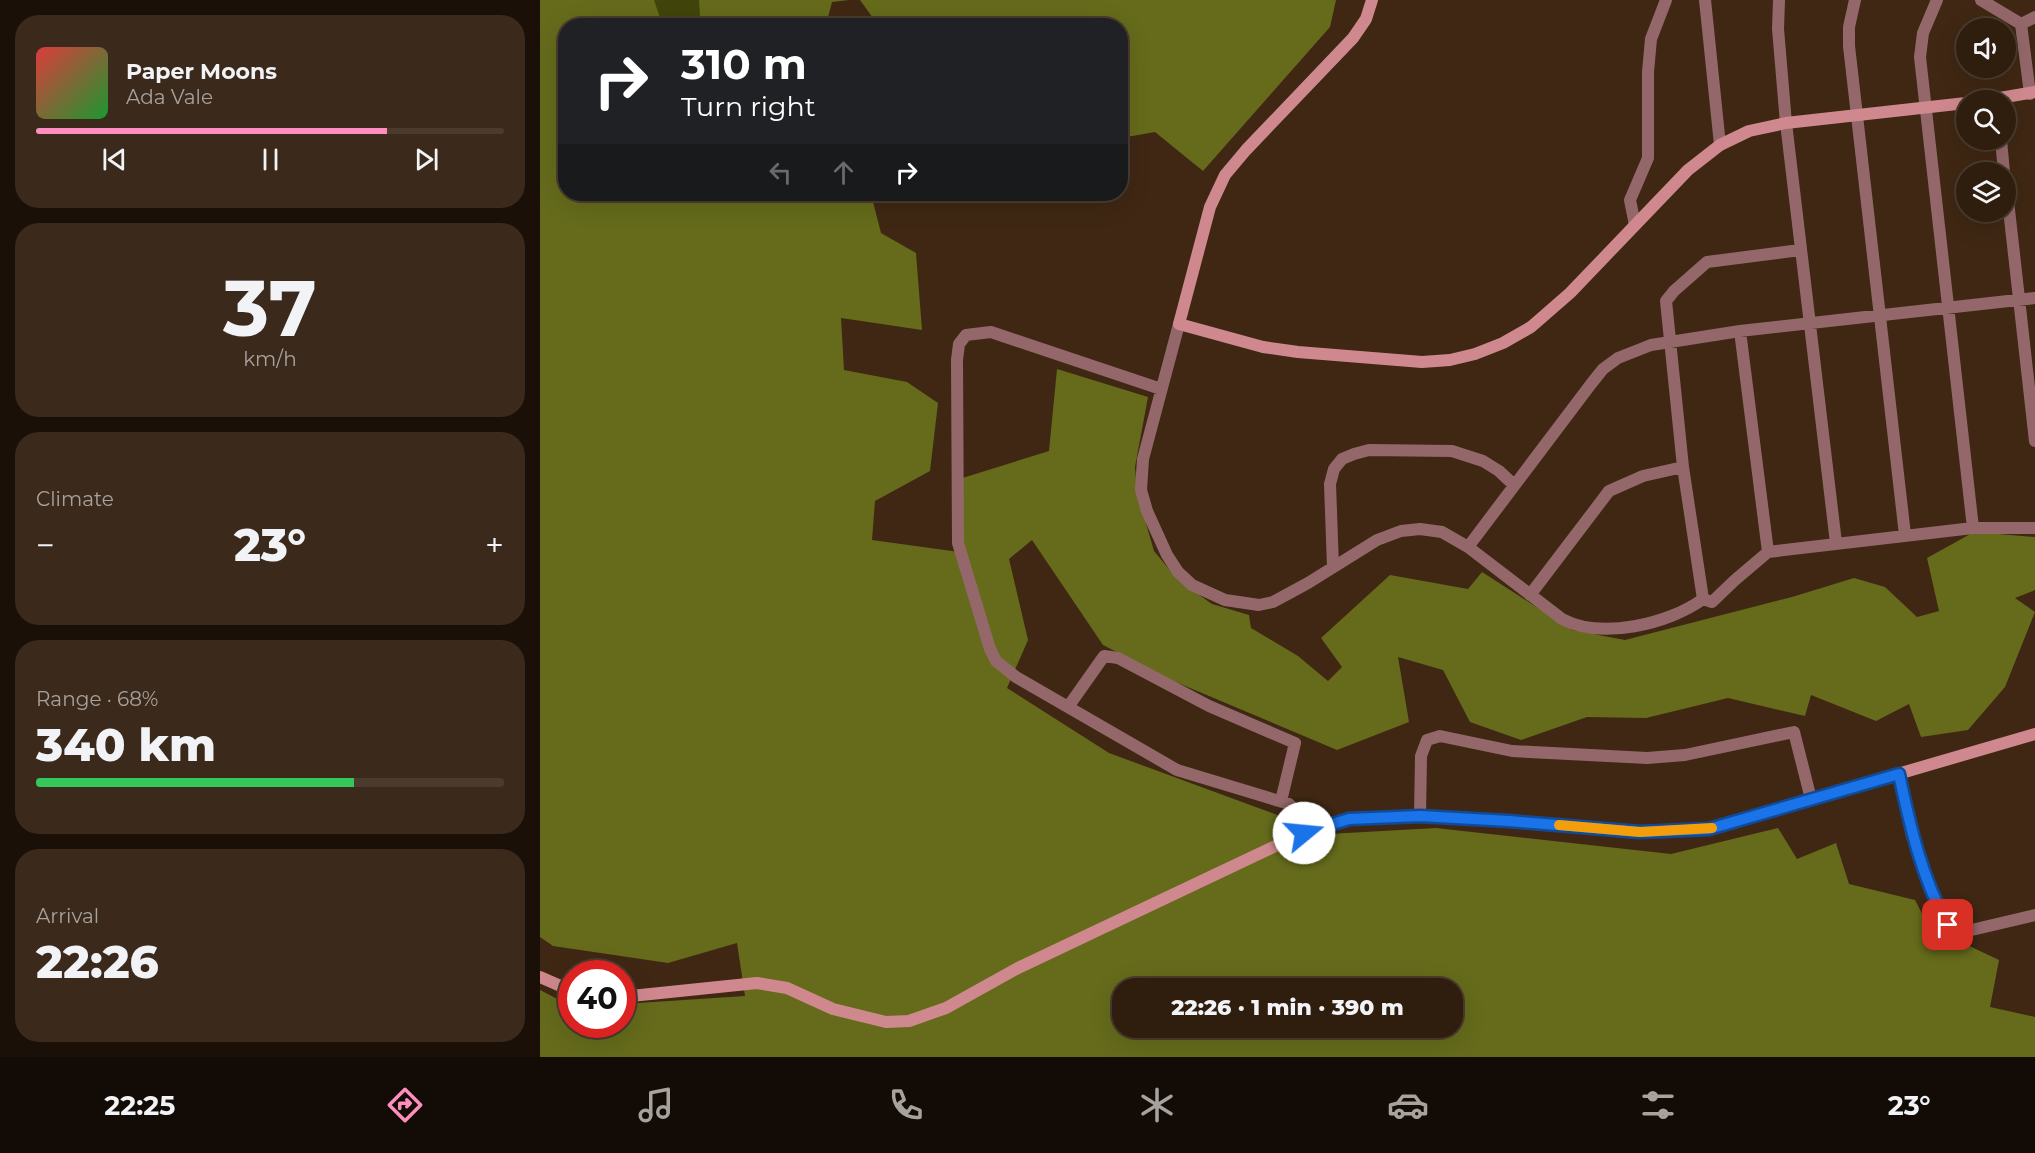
<!DOCTYPE html>
<meta charset="utf-8">
<style>
body{margin:0;font-family:Montserrat,sans-serif;background:#3b2a1c;color:#f1f3f6;height:100vh;display:flex;flex-direction:column;font-size:22px;white-space:nowrap}
*{box-sizing:border-box;margin:0}
p{font-size:20px;color:#a7a29e}
.icon{flex:none;width:33px;height:33px;fill:none;stroke:currentColor;stroke-width:2;stroke-linecap:round;stroke-linejoin:round}
.map{position:relative;flex:1;overflow:hidden}
.panel{display:flex;flex-direction:column;gap:15px;padding:15px;background:#1a1008;width:540px}
.panel>*{flex:none}
.top-card{position:absolute;left:18px;top:18px;width:570px;height:183px;border-radius:24px;box-shadow:0 6px 24px #0002,0 0 0 2px #4a3b2e;background:#202124;color:#fff;overflow:hidden}
.fabs{position:absolute;left:1416px;top:18px;display:grid;gap:12px}
.fabs a{display:grid;place-items:center;width:60px;height:60px;border-radius:50%;background:#2f1d0e;box-shadow:0 6px 24px #0002,0 0 0 2px #4a3b2e;font-size:30px}
.speed{position:absolute;left:18px;top:960px;display:flex;gap:12px;font-size:30px;font-weight:700;text-align:center}
.speed>*{display:grid;place-content:center;width:78px;height:78px;border-radius:50%;background:#2f1d0e;box-shadow:0 6px 24px #0002,0 0 0 2px #4a3b2e;line-height:1}
.speed .limit{border:9px solid #d22;background:#fff;color:#111}
.pin{position:absolute;display:grid;place-items:center;width:51px;height:51px;color:#fff;margin:-26px;border-radius:12px;box-shadow:0 3px 9px #0006}
.me{position:absolute;width:66px;margin:-33px;rotate:73deg;stroke-linejoin:round;filter:drop-shadow(0 0 4px #0008)}
.turn{display:flex;align-items:center;gap:21px;height:126px;padding:0 24px;font-size:27px}
.turn .icon{width:78px;height:78px;stroke-width:2.5}
.turn b{display:block;font-size:42px;line-height:51px}
.lanes{display:flex;align-items:center;height:57px;padding:0 24px;background:#0003;justify-content:center;gap:30px;direction:ltr}
.lanes .off{opacity:.35}
.big{font-size:45px;font-weight:800;line-height:1.1}
.panel .tile{flex:1;display:flex;flex-direction:column;justify-content:center;gap:9px;min-width:0;padding:0 21px;border-radius:24px;background:#3b2a1c}
.panel .dial{align-items:center;gap:0}
.dial b{font-size:78px;line-height:1}
.song{display:flex;align-items:center;gap:18px}
.cover{width:72px;height:72px;border-radius:9px;background:linear-gradient(135deg,hsl(0 70% 55%),hsl(130 70% 35%))}
.played{height:6px;border-radius:3px;background:linear-gradient(90deg,#fe8ebd 75%,#4a3b2e 75%)}
.keys{display:flex;justify-content:space-around;direction:ltr}
.heat{display:flex;justify-content:space-between;align-items:center;font-size:33px;direction:ltr}
.charge{height:9px;border-radius:4px;background:linear-gradient(90deg,#34c759 68%,#4a3b2e 0)}
.trip{position:absolute;left:572px;top:978px;width:351px;height:60px;border-radius:24px;background:#2f1d0e;box-shadow:0 6px 24px #0002,0 0 0 2px #4a3b2e;font-weight:800;line-height:60px;text-align:center}
.dock{display:flex;height:96px;justify-content:space-around;align-items:center;background:#130c06;color:#a7a29e}
.dock .icon{width:42px;height:42px}
.dock .on{color:#fe8ebd}
.dock b{font-size:27px;color:#f1f3f6}
main{display:flex;flex:1;min-height:0}
.map>svg:first-child{display:block}
</style>
<main>
<section class="panel">
<div class="tile">
<div class="song"><i class="cover"></i><div><b>Paper Moons</b><p>Ada Vale</p></div></div>
<div class="played"></div>
<div class="keys"><svg class="icon" aria-label="previous" viewBox="0 0 24 24"><path d="M18 5L8 12l10 7zM5 5v14"/></svg><svg class="icon" aria-label="pause" viewBox="0 0 24 24"><path d="M8 5v14M16 5v14"/></svg><svg class="icon" aria-label="next" viewBox="0 0 24 24"><path d="M6 5l10 7-10 7zM19 5v14"/></svg></div>
</div>
<div class="tile dial"><b>37</b><p>km/h</p></div>
<div class="tile"><p>Climate</p>
<div class="heat"><a>−</a><b class="big">23°</b><a>+</a></div>
</div>
<div class="tile"><p>Range · 68%</p><b class="big">340 km</b><div class="charge"></div></div>
<div class="tile"><p>Arrival</p><b class="big">22:26</b></div>
</section>
<div class="map">
<svg width="1495" height="1057" viewBox="0 0 1495 1057">
<rect width="100%" height="100%" fill="#3f2713"/>
<path fill="#41450b" d="M81,0h116l-18,26 -75,-1z"/>
<path fill="#656b1b" fill-rule="evenodd" d="M0,0h114l8,24 38,-7 -1,-17h150l-17,2 -6,23 -260,1v168h305l10,39 35,20 6,77 -81,-12 3,52 63,12 31,21 -8,68 -55,30 -3,39 87,12 -3,-72 93,-29 8,-82 91,28 -13,70 2,25 17,59 24,29 34,24 37,11 2,13 47,28 30,25 14,-14 -21,-29 69,-63 78,14 14,-17 90,58 53,10 167,-43 62,-19 31,9 32,30 22,-6 -12,-53 47,-26 61,5v53l-20,8 20,14 -30,75 -37,43 -47,7 -12,-33 -33,17 -65,-26 -6,21 -77,-18 -82,20 -59,-1 -66,23 -51,-18 -27,-52 -45,-13 11,65 -72,28 -166,-70 -68,-35 -71,-105 -23,19 19,81 -21,48 102,65 220,81 107,-6 235,26 107,-26 19,31 39,-16 13,41 66,16 14,27 70,33 -9,47 45,10v40h-1495v-67l31,16 1,18h50l1,-20 122,-8 -8,-53 -69,20 -115,-17 -13,-9zM582,988h330v40h-330z
M320,0h476l-6,27 -127,144 -48,-39 -34,6 -1,-112 -242,-1z"/>
<g fill="none" stroke-linecap="round" stroke-linejoin="round">
<path stroke="#94686b" stroke-width="12" d="M1165,0l15,145
M1239,0l-1,29 8,94 50,420
M1315,0l-6,27v19l56,489
M1397,0l-14,33 -3,24 53,471
M1441,0l40,24
M1481,24l9,70
M1481,24l14,-7
M1461,140l3,32
M1466,183l29,258
M1095,225l-5,-25 18,-42v-86l3,-33 15,-39
M639,324l-36,135 -2,31 6,21 20,44 11,17 14,13 33,15 34,5 14,-3 35,-19 69,-43 24,-9 19,-2 22,3 26,15 94,72c39,21 107,5 141,-20l9,3 23,-22 33,-28 205,-24h62
M1200,331l28,221
M621,389l-170,-57 -25,3 -7,9 -2,16 1,183 32,106 6,12 20,16 161,93 112,34 9,10 5,19
M928,547l123,-163 12,-15 15,-11 33,-13 89,-14 295,-33
M793,567l-3,-83 4,-15 8,-10 12,-5 15,-4 83,1 31,10 16,10 15,14
M990,595l79,-104 34,-15 40,-9
M1163,599l-20,-132 -17,-166 8,-10 33,-29 93,-12
M528,707l36,-51 14,2 91,48 86,37 -14,58
M1359,775l13,61 27,73 9,16 15,7 72,-17
M880,816l1,-60 6,-16 13,-4 72,15 135,7 38,-3 109,-23 17,67"/>
<path stroke="#cf898e" stroke-width="12" d="M832,0l-6,19 -13,19 -107,112 -21,25 -15,32 -31,117 84,23 35,5 124,10 28,-2 25,-6 28,-11 28,-16 39,-34 118,-123 32,-25 29,-14 37,-8 180,-20
M1448,100l47,-8
M0,977l32,14
M82,996h9l126,-13 30,5 46,21 53,13 23,-1 37,-13 72,-40 285,-135 46,-14 71,-3 89,5 131,11 69,-3 326,-95"/>
</g>
<g fill="none" stroke-linecap="round" stroke-linejoin="round">
<g stroke="#114b97" stroke-width="15">
<path id="route" d="M764,833l45,-14 71,-3 89,5 131,11 69,-3 190,-55c11,52 23,105 49,151"/>
</g>
<use href="#route" stroke="#1a73e8" stroke-width="10"/>
<path stroke="#f59e0b" stroke-width="10" d="M1019,825l81,7 72,-4"/>
</g>
</svg>
<div class="fabs">
<a><svg class="icon" aria-label="sound" viewBox="0 0 24 24"><path d="M4 9h4l5-4v14l-5-4H4zM17 9q2 3 0 6"/></svg></a>
<a><svg class="icon" aria-label="search" viewBox="0 0 24 24"><circle cx="10" cy="10" r="6"/><path d="M15 15l6 6"/></svg></a>
<a><svg class="icon" aria-label="layers" viewBox="0 0 24 24"><path d="M12 4l9 5-9 5-9-5zM3 14l9 5 9-5"/></svg></a>
</div>
<div class="speed"><div class="limit">40</div></div>
<div class="pin" style="left:1408px;top:925px;background:#d93025"><svg class="icon" aria-label="arrive" viewBox="0 0 24 24"><path d="M6 21V4h12l-3 4 3 4H6"/></svg></div>
<svg class="me" style="left:764px;top:833px" viewBox="-20 -20 40 40"><circle r="19" fill="#fff"/><path d="M0-13L10 11 0 6-10 11z" fill="#1a73e8"/></svg>
<div class="trip">22:26 · 1 min · 390 m</div>
<div class="top-card">
<div class="turn"><svg class="icon" aria-label="right" viewBox="0 0 24 24"><path d="M7 20v-9h11M14 6l5 5-5 5"/></svg><div><b>310 m</b>Turn right</div></div>
<div class="lanes"><svg class="icon off" aria-label="left" viewBox="0 0 24 24"><path d="M17 20v-9H6M10 6l-5 5 5 5"/></svg><svg class="icon off" aria-label="ahead" viewBox="0 0 24 24"><path d="M12 20V5M6 11l6-6 6 6"/></svg><svg class="icon" aria-label="right" viewBox="0 0 24 24"><path d="M7 20v-9h11M14 6l5 5-5 5"/></svg></div>
</div>
</div>
</main>
<nav class="dock">
<b>22:25</b>
<svg class="icon on" aria-label="directions" viewBox="0 0 24 24"><path d="M12 3l9 9-9 9-9-9zM9 14v-3h6M13 9l2 2-2 2"/></svg>
<svg class="icon" aria-label="music" viewBox="0 0 24 24"><path d="M9 18V5l10-2v13"/><circle cx="6" cy="18" r="3"/><circle cx="16" cy="16" r="3"/></svg>
<svg class="icon" aria-label="phone" viewBox="0 0 24 24"><path d="M5 4h4l2 5-3 2q2 4 5 5l2-3 5 2v4C11 20 4 13 5 4z"/></svg>
<svg class="icon" aria-label="climate" viewBox="0 0 24 24"><path d="M12 3v18M4 7l16 10M4 17L20 7"/></svg>
<svg class="icon" aria-label="car" viewBox="0 0 24 24"><path d="M5 17H2v-5l4-1 3-4h7l3 4 3 1v5h-3M9 17h6M6 11h13"/><circle cx="7" cy="17" r="2"/><circle cx="17" cy="17" r="2"/></svg>
<svg class="icon" aria-label="filters" viewBox="0 0 24 24"><path d="M4 7h16M4 17h16"/><circle cx="9" cy="7" r="2"/><circle cx="15" cy="17" r="2"/></svg>
<b>23°</b>
</nav>
